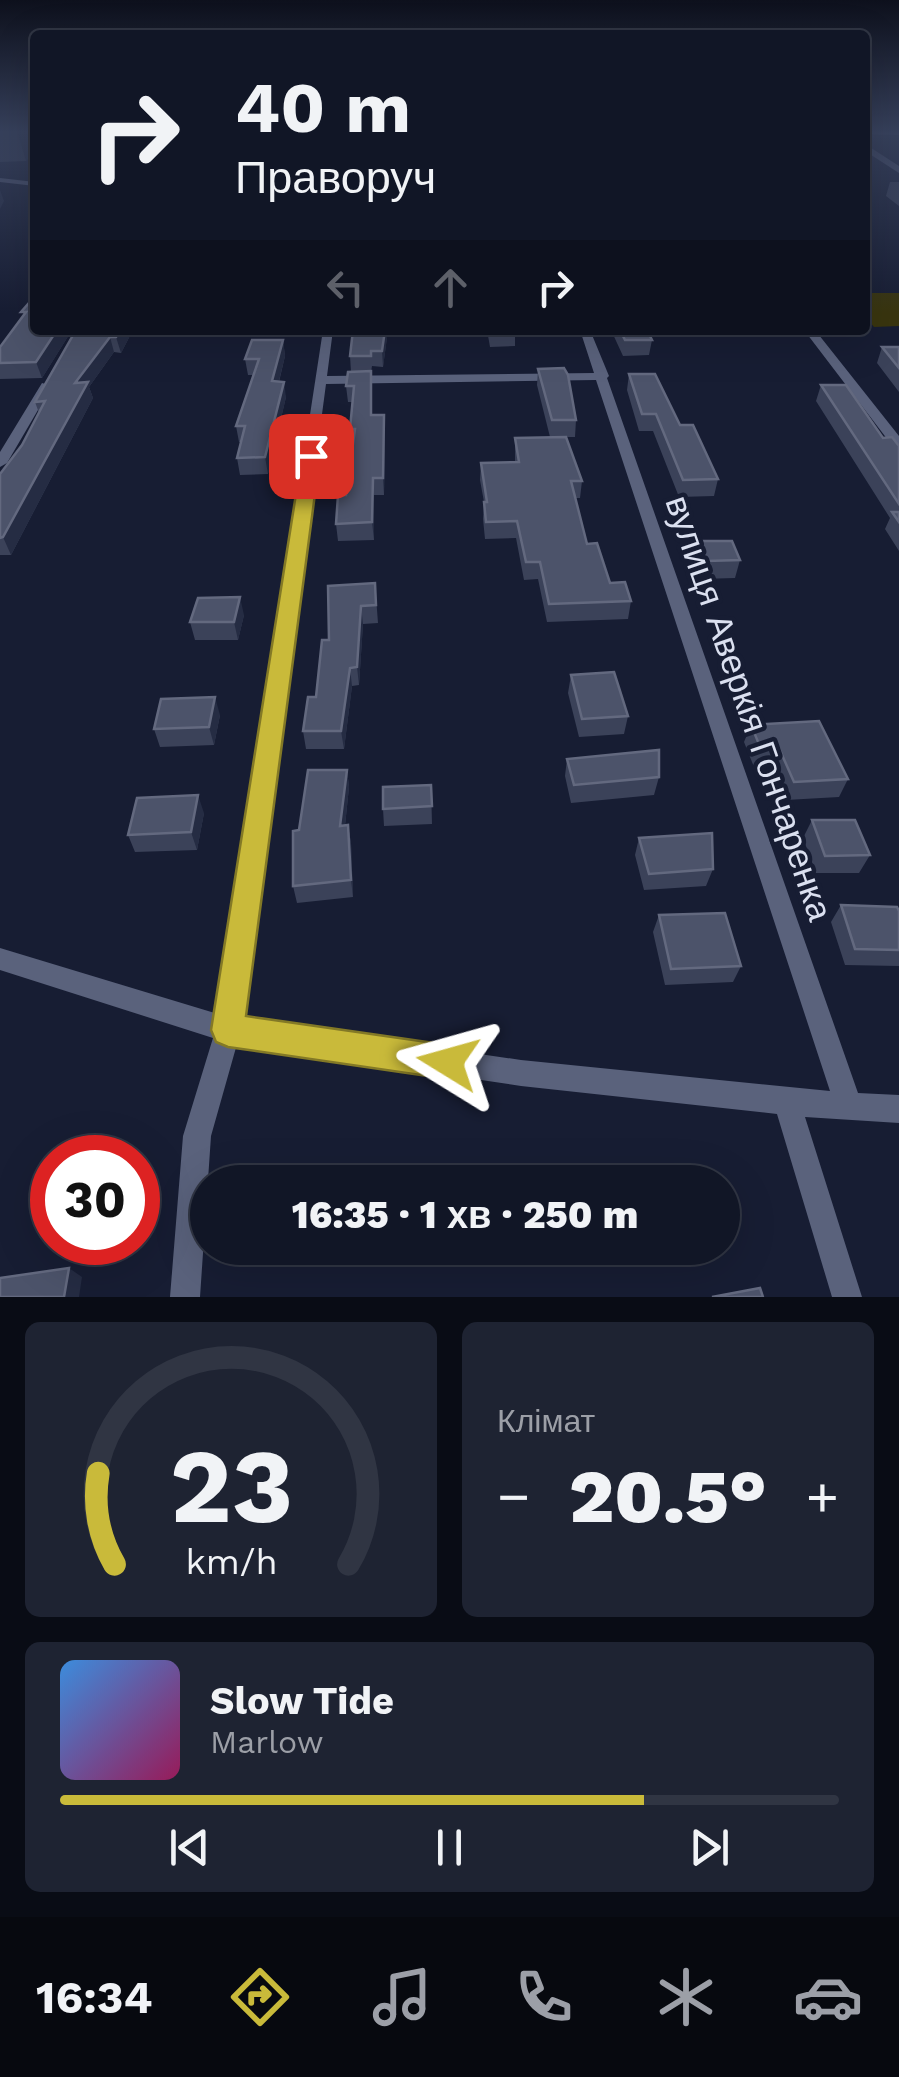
<!DOCTYPE html>
<html lang="uk">
<meta charset="utf-8">
<style>
body{margin:0;font-family:"Work Sans",sans-serif;background:#1e2332;color:#f1f3f6;height:100vh;display:flex;flex-direction:column;font-size:38px;white-space:nowrap}
*{box-sizing:border-box;margin:0}
p{font-size:32px;color:#9c9fa7}
.icon{flex:none;width:55px;height:55px;fill:none;stroke:currentColor;stroke-width:2;stroke-linecap:round;stroke-linejoin:round}
.map{position:relative;height:1297px;overflow:hidden}
.details{display:flex;flex-direction:column;gap:25px;padding:25px;background:#090c15;flex:1}
.details>*{flex:none}
.top-card{position:absolute;left:30px;top:30px;width:840px;height:305px;border-radius:10px;box-shadow:0 10px 40px #0002,0 0 0 2px #303543;background:#111626;color:#f1f3f6;overflow:hidden}
.speed{position:absolute;left:30px;top:1135px;display:flex;gap:20px;font-size:50px;font-weight:700;text-align:center}
.speed>*{display:grid;place-content:center;width:130px;height:130px;border-radius:50%;background:#111626;box-shadow:0 10px 40px #0002,0 0 0 2px #303543;line-height:1}
.speed .limit{border:15px solid #d22;background:#fff;color:#111}
.pin{position:absolute;display:grid;place-items:center;width:85px;height:85px;color:#fff;margin:-42px;border-radius:20px;box-shadow:0 5px 15px #0006}
.me{position:absolute;width:110px;margin:-55px;rotate:278deg;stroke-linejoin:round;filter:drop-shadow(0 0 8px #0008)}
.turn{display:flex;align-items:center;gap:35px;height:210px;padding:0 40px;font-size:45px}
.turn .icon{width:130px;height:130px;stroke-width:2.5}
.turn b{display:block;font-size:70px;line-height:85px}
.lanes{display:flex;align-items:center;height:95px;padding:0 40px;background:#0003;justify-content:center;gap:50px;direction:ltr}
.lanes .off{opacity:.35}
.big{font-size:75px;font-weight:800;line-height:1.1}
.details .widget{flex:1;display:flex;flex-direction:column;justify-content:center;gap:15px;min-width:0;padding:0 35px;border-radius:15px;background:#1e2332}
.details .dial{align-items:center;gap:0}
.dial svg{height:260px;overflow:visible;fill:none;stroke:#303543;stroke-width:7;stroke-linecap:round;text-anchor:middle}
.dial text{fill:#f1f3f6;stroke:none}
.song{display:flex;align-items:center;gap:30px}
.cover{width:120px;height:120px;border-radius:15px;background:linear-gradient(135deg,hsl(210 70% 55%),hsl(330 70% 35%))}
.played{height:10px;border-radius:5px;background:linear-gradient(90deg,#c9ba3a 75%,#303543 75%)}
.keys{display:flex;justify-content:space-around;direction:ltr}
.heat{display:flex;justify-content:space-between;align-items:center;font-size:55px;direction:ltr}
.details .tiles{flex:1;display:grid;gap:25px;grid-template-columns:1fr 1fr}
.widget:last-child{grid-column:span 2}
.trip{position:absolute;left:190px;top:1165px;width:550px;height:100px;border-radius:50px;background:#111626;box-shadow:0 10px 40px #0002,0 0 0 2px #303543;font-weight:800;line-height:100px;text-align:center}
.dock{display:flex;height:160px;justify-content:space-around;align-items:center;background:#07090f;color:#9c9fa7}
.dock .icon{width:70px;height:70px}
.dock .current{color:#c9ba3a}
.dock b{font-size:45px;color:#f1f3f6}
.map>svg:first-child{display:block}
</style>
<div class="map">
<svg width="899" height="1297" viewBox="0 0 899 1297">
<rect width="100%" height="100%" fill="#171d33"/>
<path fill="#39350f" d="M865,293h34v33l-25,1 -9,-11z"/>
<g fill="none" stroke-linecap="round" stroke-linejoin="round">
<path fill="#5a627c" fill-rule="evenodd" d="M0,178l35,4v4l-35,-4z
M323,330h10l-6,46 267,-3 -14,-43h10l19,46 -2,2 251,715 41,2v28l-94,-6 57,180h-30l-55,-183 -256,-28 -284,-42 -26,92 -11,161h-30l13,-161 30,-98 -213,-68v-22l218,66zM596,380l234,711 -309,-31 -279,-41 84,-635z
M804,330h11l84,106v13l-5,-1z
M42,383l10,3 -45,77 -7,4v-15z"/>
<path fill="#5a627c" fill-rule="evenodd" d="M865,144l34,22v7l-34,-22z"/>
<path fill="#7c89b2" fill-rule="evenodd" d="M865,131h34v4l-34,-1z"/>
</g>
<path fill="#3b4259" d="M0,131h35v18l-9,12 -26,1z
M890,182h9v24l-13,-10z
M35,330h37l-30,48 -42,1v-32z
M76,330h57l-12,23 -7,-1 -25,35 4,11 -82,157h-11v-81l22,-29 17,-32 -4,-11z
M388,330l-5,37 -11,-1 -1,6 1,43h12l1,16 -1,64h-10v45l-36,1 -2,-17 10,-29 6,-49h-1l-1,-17 2,-27h-4l-2,-16 5,-14 -1,-16z
M487,330h28v16l-25,1z
M611,330h36l5,10 -3,15 -26,1z
M283,340l2,16 -6,26 7,15 -18,77 -28,1 -3,-17 4,-16h-2l-3,-16 17,-51h-5l-3,-16z
M882,347h17v45l-22,-29z
M538,369l38,51 -1,17h-25l-13,-52z
M629,374l51,51 38,54 -4,17 -35,1 -26,-66h-14l-12,-41z
M821,385l62,53 16,8v105l-14,-22 5,-11 -74,-117z
M515,438l67,43 -2,17h-5l12,46 23,39 21,18 -3,18 -81,3 -9,-43 -14,1 -8,-42 -31,1 -2,-20 1,-17 -4,-22 1,-17 34,-1z
M698,541l42,19 -5,18 -34,1 -8,-20z
M375,583l3,40 -15,1 -4,61 -7,1 -8,63h-38l-3,-18 13,-34 13,-57z
M244,615l-6,25h-43l-5,-18z
M571,675l57,41 -4,18 -45,3 -11,-44z
M220,715l-6,30 -54,2 -6,-18z
M751,725l97,54 -9,18 -53,3 -14,-34 -18,1 -10,-25z
M567,759l92,18 -5,18 -83,8 -6,-27z
M347,770l2,17 -4,39 3,-1 3,18 2,54 -56,6 -4,-17 6,-56z
M431,785l1,39 -48,2 -1,-17z
M204,813l-7,37 -62,2 -7,-17z
M812,820l58,35 -11,18h-43l-13,-35z
M639,838l74,31 -7,17 -62,4 -9,-35z
M841,905l58,6v55l-54,-1 -14,-43z
M659,915l82,51 -8,16 -68,3 -12,-53z
M399,1248h76v1l-75,10z"/>
<path fill="#252c43" d="M17,131h18v18l-9,12z
M0,190l4,11 -4,8z
M57,330h15l-30,48 -6,-16z
M121,330h12l-12,23 -5,-16z
M385,330h3l-5,37 -1,-16z
M110,337l4,15 -25,35 4,11 -82,157 -8,-18 72,-154z
M283,340l2,16 -10,41 -3,-16z
M284,382l2,15 -18,77 -3,-17z
M384,415l1,16 -1,64 -1,-17z
M373,478l1,17v45l-2,-18z
M240,597l4,18 -6,25 -4,-18z
M361,606l2,18 -4,61 -2,-18z
M350,668l2,18 -8,63 -3,-18z
M215,697l5,18 -6,30 -5,-18z
M347,770l2,17 -6,57 -3,-18z
M198,795l6,18 -7,37 -6,-18z
M348,825l3,18 2,54 -2,-17z
M69,1268l13,9 -3,20h-15z"/>
<path fill="#4c536a" stroke="#63697f" stroke-width="2.5" d="M35,296v34h22l-21,32 -36,1v-16l26,-35h-5z
M76,330h45l-5,7h-6l-35,46 13,-1 -85,155 -3,1v-64l22,-29 23,-44 -10,1z
M353,330h32l-3,21h-11v5h-21z
M490,330h25l1,1h-26z
M620,330h27l5,10h-27z
M252,340h31l-11,41 12,1 -19,75 -28,1 8,-32h-9l23,-67h-14z
M882,347h17v21z
M564,368l4,7 8,45h-24l-14,-51z
M371,371v44h13l-1,63h-10l-1,44 -36,2 2,-29h8l9,-66h-5l4,-43h-8l2,-14z
M629,374h26l25,51h13l25,54 -35,1 -27,-66h-14z
M821,385h25l37,53 9,-1 7,9v58z
M566,437l16,44h-11l16,63 10,-1 13,40 15,-1 6,19 -82,3 -9,-42h-14l-9,-41 -31,1 -2,-20h3l-6,-39 38,-1 -4,-24z
M892,512h7v10z
M698,541h34l8,19 -34,1z
M375,583l1,22 -15,1 -4,61 -7,1 -9,63h-38l5,-34h8l6,-57h7l-1,-54z
M240,597l-6,25h-44l8,-24z
M614,672l14,44 -46,3 -11,-44z
M215,697l-6,30 -55,2 7,-30z
M819,721l29,58 -54,3 -15,-34 -18,1 -10,-24z
M659,750v27l-85,8 -7,-26z
M308,770h39l-7,56 8,-1 3,55 -58,6v-55l6,-1z
M431,785l1,21 -49,3v-22z
M198,795l-7,37 -63,3 9,-37z
M812,820h43l15,35 -45,1z
M712,833l1,36 -64,5 -10,-36z
M841,905l56,2 2,4v39l-44,-1z
M725,913l16,53 -70,3 -12,-54z
M467,1168l2,14h-74l-1,-4z
M69,1268l-5,29h-64v-19z
M760,1288l3,9h-51z"/>
<linearGradient id="sky" x2="0" y2="1"><stop stop-color="#0d101c"/><stop offset="0.42" stop-color="#36405b"/><stop offset="1" stop-color="#36405b" stop-opacity="0"/></linearGradient>
<rect width="899" height="313" fill="url(#sky)"/>
<path fill="#c9ba3a" stroke="#837926" stroke-width="2.5" d="M311,451l9,5 -74,560 202,29 12,5 5,12 -5,12 -12,5 -220,-32 -12,-5 -5,-12 91,-574z"/>
<g text-anchor="middle" dominant-baseline="central" stroke-width="9" stroke-linejoin="round" paint-order="stroke">
<g font-size="35" fill="#dbe0f0" stroke="#171d33">
<text transform="translate(749 708) rotate(71)">вулиця Аверкія Гончаренка</text>
</g>
</g>
</svg>
<div class="speed"><div class="limit">30</div></div>
<div class="pin" style="left:311px;top:456px;background:#d93025"><svg class="icon" aria-label="arrive" viewBox="0 0 24 24"><path d="M6 21V4h12l-3 4 3 4H6"/></svg></div>
<svg class="me" style="left:448px;top:1062px" viewBox="-20 -20 40 40"><path d="M0-17L14 15 0 8-14 15z" fill="#c9ba3a" stroke="#fff" stroke-width="4"/></svg>
<div class="trip">16:35 · 1 хв · 250 m</div>
<div class="top-card">
<div class="turn"><svg class="icon" aria-label="right" viewBox="0 0 24 24"><path d="M7 20v-9h11M14 6l5 5-5 5"/></svg><div><b>40 m</b>Праворуч</div></div>
<div class="lanes"><svg class="icon off" aria-label="left" viewBox="0 0 24 24"><path d="M17 20v-9H6M10 6l-5 5 5 5"/></svg><svg class="icon off" aria-label="ahead" viewBox="0 0 24 24"><path d="M12 20V5M6 11l6-6 6 6"/></svg><svg class="icon" aria-label="right" viewBox="0 0 24 24"><path d="M7 20v-9h11M14 6l5 5-5 5"/></svg></div>
</div>
</div>
<section class="details">
<div class="tiles">
<div class="widget dial"><svg viewBox="0 0 100 80">
<path d="M14 69A42 42 0 1 1 86 69"/>
<path d="M14 69A42 42 0 0 1 9 41" stroke="#c9ba3a"/>
<text x="50" y="56" font-size="32" font-weight="700">23</text>
<text x="50" y="72" font-size="11">km/h</text>
</svg></div>
<div class="widget"><p>Клімат</p>
<div class="heat"><a>−</a><b class="big">20.5°</b><a>+</a></div>
</div>
<div class="widget">
<div class="song"><i class="cover"></i><div><b>Slow Tide</b><p>Marlow</p></div></div>
<div class="played"></div>
<div class="keys"><svg class="icon" aria-label="previous" viewBox="0 0 24 24"><path d="M18 5L8 12l10 7zM5 5v14"/></svg><svg class="icon" aria-label="pause" viewBox="0 0 24 24"><path d="M8 5v14M16 5v14"/></svg><svg class="icon" aria-label="next" viewBox="0 0 24 24"><path d="M6 5l10 7-10 7zM19 5v14"/></svg></div>
</div>
</div>
</section>
<nav class="dock">
<b>16:34</b>
<svg class="icon current" aria-label="directions" viewBox="0 0 24 24"><path d="M12 3l9 9-9 9-9-9zM9 14v-3h6M13 9l2 2-2 2"/></svg>
<svg class="icon" aria-label="music" viewBox="0 0 24 24"><path d="M9 18V5l10-2v13"/><circle cx="6" cy="18" r="3"/><circle cx="16" cy="16" r="3"/></svg>
<svg class="icon" aria-label="phone" viewBox="0 0 24 24"><path d="M5 4h4l2 5-3 2q2 4 5 5l2-3 5 2v4C11 20 4 13 5 4z"/></svg>
<svg class="icon" aria-label="climate" viewBox="0 0 24 24"><path d="M12 3v18M4 7l16 10M4 17L20 7"/></svg>
<svg class="icon" aria-label="car" viewBox="0 0 24 24"><path d="M5 17H2v-5l4-1 3-4h7l3 4 3 1v5h-3M9 17h6M6 11h13"/><circle cx="7" cy="17" r="2"/><circle cx="17" cy="17" r="2"/></svg>
</nav>
